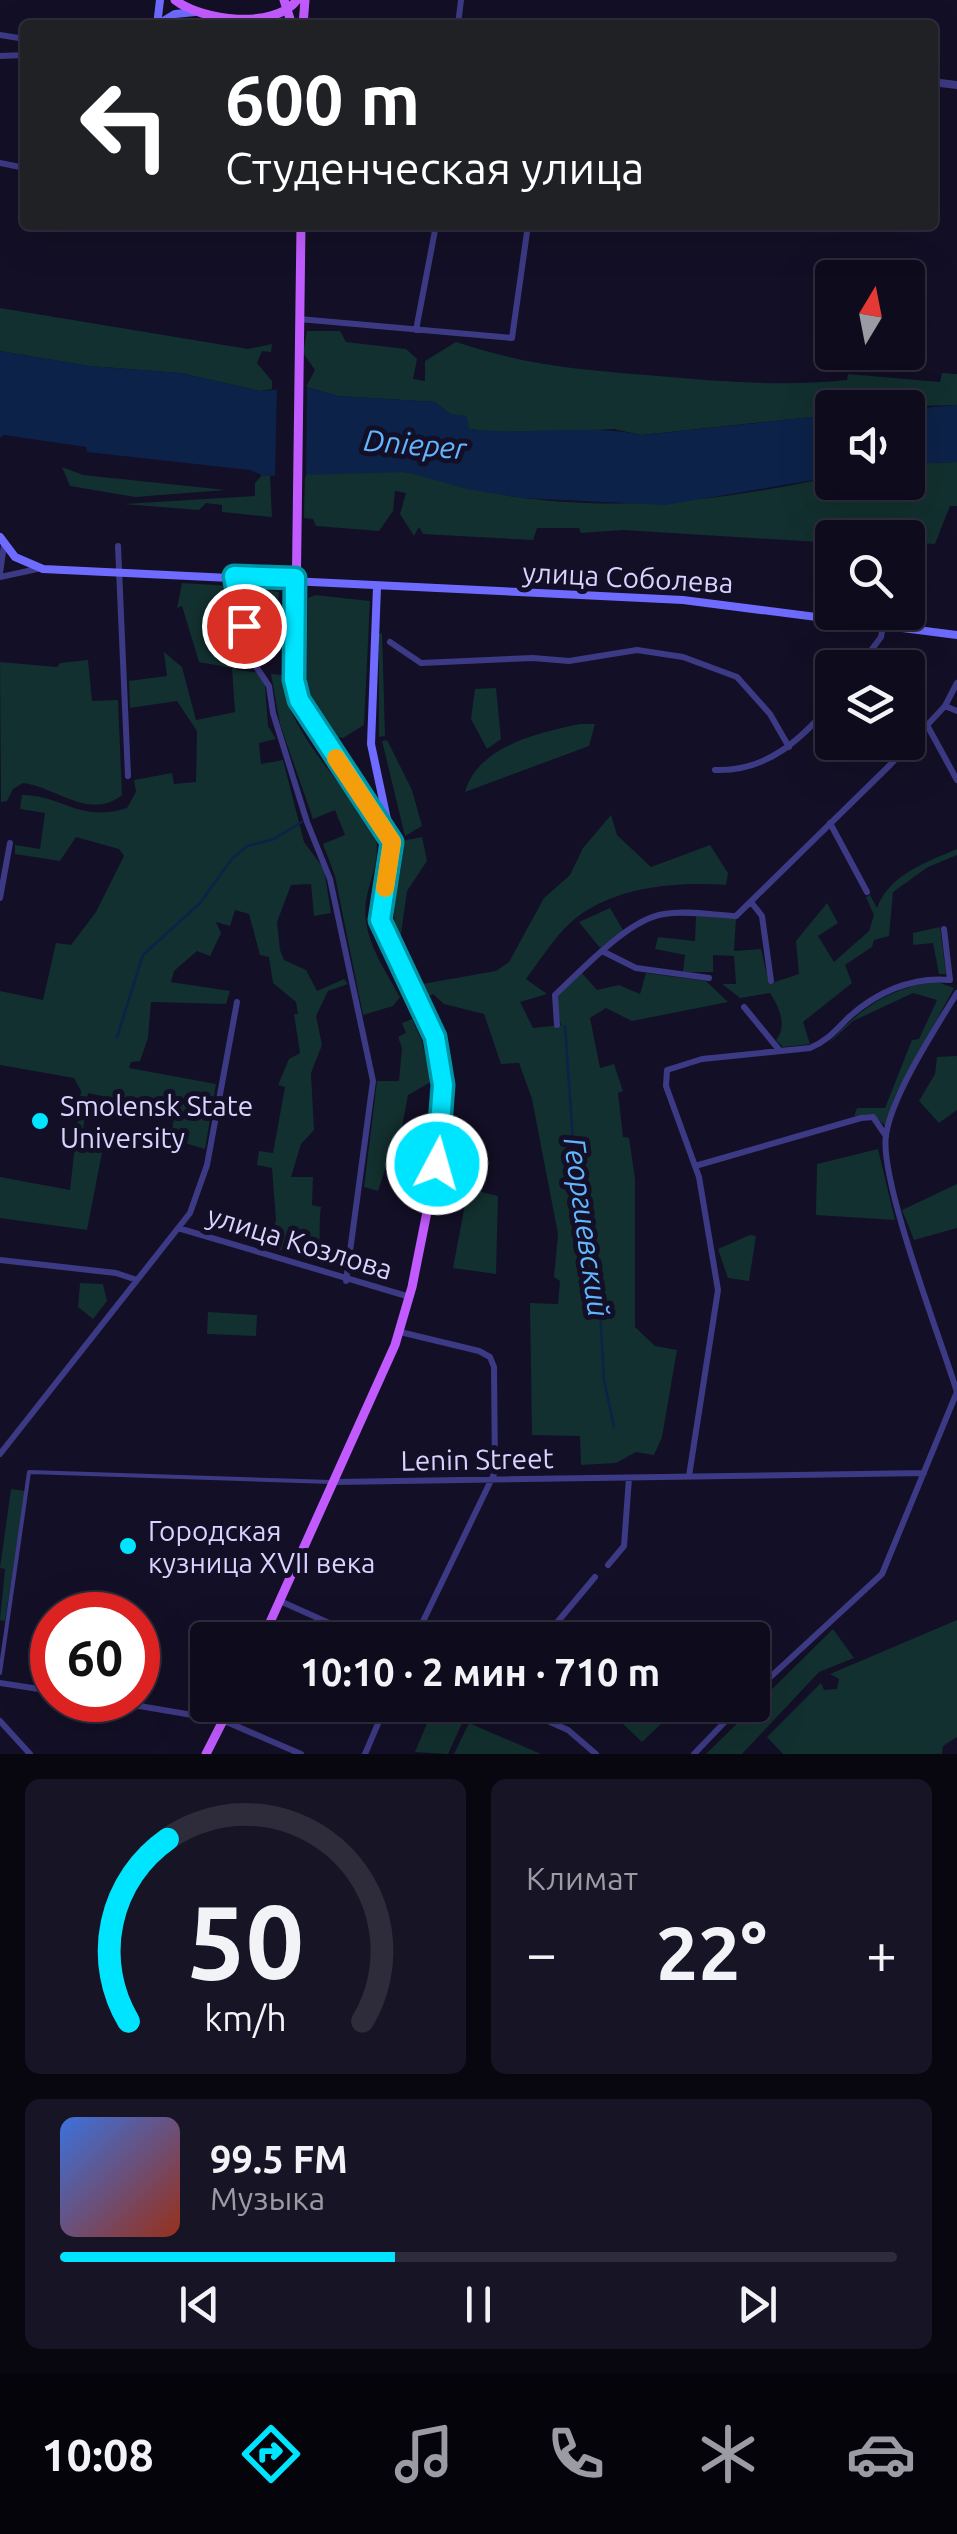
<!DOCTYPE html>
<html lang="ru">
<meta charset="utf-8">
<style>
body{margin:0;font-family:Ubuntu,sans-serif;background:#171425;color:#f1f3f6;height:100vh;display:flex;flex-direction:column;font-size:38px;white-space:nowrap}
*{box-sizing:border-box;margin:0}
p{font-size:32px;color:#9b9ba3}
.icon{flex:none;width:55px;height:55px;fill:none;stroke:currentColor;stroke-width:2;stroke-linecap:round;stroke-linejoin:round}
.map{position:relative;height:1754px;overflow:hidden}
.sheet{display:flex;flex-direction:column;gap:25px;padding:25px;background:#08060f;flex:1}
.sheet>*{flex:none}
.hud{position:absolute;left:20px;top:20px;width:918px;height:210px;border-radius:10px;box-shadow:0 10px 40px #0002,0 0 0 2px #2e2b3b;background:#202124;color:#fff;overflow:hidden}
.needle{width:65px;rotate:10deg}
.buttons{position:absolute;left:815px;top:260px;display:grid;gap:20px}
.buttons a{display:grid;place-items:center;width:110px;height:110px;border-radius:10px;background:#0e0b1c;box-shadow:0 10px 40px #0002,0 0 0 2px #2e2b3b;font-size:50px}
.speed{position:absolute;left:30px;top:1592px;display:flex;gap:20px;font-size:50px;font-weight:700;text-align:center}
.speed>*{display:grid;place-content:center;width:130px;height:130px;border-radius:50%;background:#0e0b1c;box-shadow:0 10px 40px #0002,0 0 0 2px #2e2b3b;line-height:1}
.speed .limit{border:15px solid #d22;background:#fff;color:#111}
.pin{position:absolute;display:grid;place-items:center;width:85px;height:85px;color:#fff;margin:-42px;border:5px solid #fff;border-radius:50%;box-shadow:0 2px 10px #0007}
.me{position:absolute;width:110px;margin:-55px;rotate:6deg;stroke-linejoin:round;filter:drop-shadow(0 0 8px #0008)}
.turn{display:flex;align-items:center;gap:35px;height:210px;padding:0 40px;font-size:45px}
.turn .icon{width:130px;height:130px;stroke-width:2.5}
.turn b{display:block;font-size:70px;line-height:85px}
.big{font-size:75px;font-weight:700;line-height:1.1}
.sheet .card{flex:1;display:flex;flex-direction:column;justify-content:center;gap:15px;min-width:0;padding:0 35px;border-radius:15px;background:#171425}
.sheet .dial{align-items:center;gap:0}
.dial svg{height:260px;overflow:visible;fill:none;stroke:#2e2b3b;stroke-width:7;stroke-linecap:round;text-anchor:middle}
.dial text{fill:#f1f3f6;stroke:none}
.song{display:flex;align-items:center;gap:30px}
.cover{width:120px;height:120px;border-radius:15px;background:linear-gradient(135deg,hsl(220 70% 55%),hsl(10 70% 35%))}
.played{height:10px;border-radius:5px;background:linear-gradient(90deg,#00e5ff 40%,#2e2b3b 40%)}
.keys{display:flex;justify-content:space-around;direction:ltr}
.heat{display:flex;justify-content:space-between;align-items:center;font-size:55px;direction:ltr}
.sheet .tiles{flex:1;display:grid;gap:25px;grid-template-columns:1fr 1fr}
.card:last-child{grid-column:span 2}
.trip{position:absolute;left:190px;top:1622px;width:580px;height:100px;border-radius:10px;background:#0e0b1c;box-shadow:0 10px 40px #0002,0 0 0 2px #2e2b3b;font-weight:700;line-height:100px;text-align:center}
.tabs{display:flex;height:160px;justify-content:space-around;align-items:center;background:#06040b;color:#9b9ba3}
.tabs .icon{width:70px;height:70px}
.tabs .current{color:#00e5ff}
.tabs b{font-size:45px;color:#f1f3f6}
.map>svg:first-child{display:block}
</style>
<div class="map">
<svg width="957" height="1754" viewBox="0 0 957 1754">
<rect width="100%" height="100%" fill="#130f26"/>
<path fill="#12302f" d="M0,308l248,41 24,-5 -1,8 -9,-1 -5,12 15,18v8l-12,2 -80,-18 -91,-7 -89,-15z
M307,331h33l6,11 60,7 11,10 -4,20 12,2v-20l31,-19c70,23 118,27 190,33 67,6 134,12 201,5l1,-6 92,8 2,-9 15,1v31l-125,3v7l-191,20 -27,-6 -100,5 -45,-5 -34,-27 -97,-6 -32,-9 9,-17 -12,-17z
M957,462v44h-7l-15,38 -27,-2v-4l-88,-2 -1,6 -196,-12 -42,3 -2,-5h-42l-4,12 -110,-6 -4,-7 -5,9 -14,-22 6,-21 -11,-2 -2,20 -14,20 -63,-5 -3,-7 -9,-1 1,-45c32,-3 67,-4 99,-1 37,4 78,21 119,26 113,13 199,2 309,-21v5h76v-18z
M62,467l21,8 143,15 -91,7 -65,-11z
M262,475h8l2,42 -50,-5v-7l-16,-2 -7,7 -76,-6 132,-8v-13z
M182,583l48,3 10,37 -7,2 3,45 28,3 4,53 8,13 -17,4 2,21 22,-4 21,82 20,27 7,44 -17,3 -3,-32 -20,1 -14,37 3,28 4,10 22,10 11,21 27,-12 4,5 -20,7 -12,25 6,29 -11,28 3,57 -13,14 -10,33h22l-1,28 9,2c-3,19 1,36 -5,54l-48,-15 8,-26 -4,-52 -15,-3 2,-14 14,2 12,-66 -7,-2 11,-26 11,-6 -6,-39h4l-2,-12 -23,-19 -4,-26 -9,-2 -11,-41 -14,-4 -5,16 -14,-4 5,11 -11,23 -13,-5 -23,20 -3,11 59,9 -4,13 -75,-2 -3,36 -8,23 -9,1 -2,6 87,16 -11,65 -34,-10 5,-36 -26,-5 -3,8 -59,-13 -5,37 22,7 -18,93 -87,-12v-41l70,13 11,-99 -7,-13 -74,-13v-74l43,9 13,-57 15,2 25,-33 28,-56 -5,-7 -43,-12 -16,24 -45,-7v-9l25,4 5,-36 -25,-4 2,-14c40,0 58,28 105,13l9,-16 -2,-12 38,-7 2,11 22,-2 1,-51 -20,-30 -47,7 -1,-27 38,-5 -3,-24 18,15 14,53 39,-8 -3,-44 -33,-6 -17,-56 -5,2z
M238,586l41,6 -2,40 -31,-9z
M315,595l55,6 -6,124 -21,13 -10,-2 -27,-46 2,-92z
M382,633l3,103 -6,1v-103z
M88,660l4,41 26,-1 4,95c-32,26 -66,-8 -99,-12l-10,6 -6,12 -6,1 -1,-140 57,5 3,-4z
M271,674l11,1c1,54 69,114 94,163 4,24 -6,40 -10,63 -5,35 18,67 34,96l-7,9 -30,9 -28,-139 -12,-32 22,-9 -10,-25 -22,9 -33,-95z
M496,688l5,51 -14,10 -16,-30 4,-30z
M580,724h15l-6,22 -124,46c13,-46 72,-59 115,-68z
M387,740l25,50 10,36 -17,10 -23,-95z
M611,815l6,20 34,32 59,-22 18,28 -2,12c-52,-4 -123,2 -162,44 -14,15 -26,34 -38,50l21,15 -27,8 13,26 28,-3 -6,-27 27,-25 15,17 22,-5 21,9 6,-21 60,8 22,21 -96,19 -26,-13 -16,10 10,50 14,-4 9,27 -5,2 5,44 6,1 6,41v148l20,19 22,4 -15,87 -8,18 -18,-3 -20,11 -35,2 -1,-29 -48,-1 -2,-132 28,1 2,-23 -6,-4 4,-43 -26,-135 -13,-36 -18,1 -17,-50 -40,-10 -11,-10 -6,3 -5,-13 74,-13 13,-9 35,-64 26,-23 13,-27z
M422,837l5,24 -20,30 -7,50c-16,-37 6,-63 2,-100z
M957,849v6l-29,12 -35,25 -4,44 -15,4 -2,7 -27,18 7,18 -49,39 7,22 -27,3 -7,-7c12,-14 3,-33 -6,-47l-30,5 -18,-14h14l-2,-28 -21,-1v17h-30l2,-17 -30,-6 3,-12 37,4 1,-25 40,2 -2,33 27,-2 8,35 30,-10 -3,-33 31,-38 11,20 -20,13 16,26 35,-31 5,-16 -8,-18 4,-2 7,13c12,-33 49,-46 80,-59z
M610,908l13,22 -23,18 -21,-26z
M940,927l6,47h-7l-6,-31 -20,2v-12z
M935,981l19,7 -60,110 -8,28 -15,-12 -17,2 3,-8h28l27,-68 7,-1 18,-39 -24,-7 -60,28 -25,23c31,-35 60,-55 107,-63z
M412,1019l10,22 9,41 -23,13 -10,53h-6l-14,43 -14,-4 13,-106h22l3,-33 -4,-11 8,-4 -4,-10z
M957,1056v54l-18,13 -20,-22 16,-27 2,-17z
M878,1149l17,71 -79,-5 1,-51z
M957,1184v44l-43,12 -12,-30z
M468,1189l30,7 -2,78 -43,-6z
M750,1235l6,1 -7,45 -21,-3 -10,-29z
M80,1283l23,1 4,17 -14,18 -15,-12z
M208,1312l49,3 -1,21 -49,-2z
M11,1489l14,2 -20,130 -5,-1 5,-51 -5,-1z
M957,1620v117l-14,9 -1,8h-159l-16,-17 54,-54 3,7 13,-1 2,-10 -9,-5z
M833,1629l21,29 -35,14 -77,82h-36z
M639,1705l23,18 -20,19 -20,-19z
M434,1707l30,12 -16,35 -33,-2z
M469,1723l72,31h-87z"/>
<path fill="#0c2248" d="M0,351l89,15 91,7 80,18 46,-4 32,9 97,6 16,12 16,2 2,13c57,7 117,-6 173,6l190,-20v62l-167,28 -143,-7 -55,-9 -61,-17 -142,4 -14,-6 -163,-18 -1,-5 -82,-12 -4,3z
M957,405v57l-49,2v-55z"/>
<path fill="#130f26" d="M307,383l-1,94 -31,3 2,-96z"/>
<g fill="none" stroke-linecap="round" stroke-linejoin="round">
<path stroke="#0c2248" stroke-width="2.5" d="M565,1026l8,115 24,116 7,123 10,47
M117,1037l26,-82 57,-52 31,-43 16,-14 27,-7 28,-17"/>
<path stroke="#3d3a85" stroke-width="4" d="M0,1673l29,-201 302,10"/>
<path stroke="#3d3a85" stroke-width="6" d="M458,25l3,-25
M0,35l25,4
M0,56l25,-1
M0,163l25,5
M299,319l213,19 16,-113
M416,330l20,-105
M118,546l10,230
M0,573l4,-28
M234,576l17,83 18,27 4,27 34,109 23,57 43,202 -27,200
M0,577l37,-8
M390,642l31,21 112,-5 36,3 68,-11 46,7 54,20 33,37 19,33
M858,668l23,-31 2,-11
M945,706l12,5
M927,725l30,55
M715,770c51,2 86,-30 117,-67
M830,823l37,69
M0,898l10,-55
M751,902l11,14 9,65
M602,951l34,17 73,10
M957,993c-22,36 -65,102 -71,142 -7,45 55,205 71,257
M744,1007l36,44
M557,1025l-2,-30c26,-24 73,-76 109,-81 22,-4 49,1 72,2l154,-151 55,-59 12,-23
M695,1166l166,-48 12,-1 13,19
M178,1228l232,69
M0,1260l116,13 21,7
M400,1332l79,19 11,6 4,10 1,105 -81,168
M0,1454l190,-241 17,-48 30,-163
M689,1476l29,-186 -19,-113 -33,-91 1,-16 35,-11 108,-11c17,-7 25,-17 38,-30 27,-25 64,-42 102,-38l-6,-51
M335,1482l589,-9
M608,1565l16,-19 5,-68
M280,1601l87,39
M537,1640l12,-8 46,-55
M0,1683l52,8
M752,1694l130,-120 75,-182
M104,1700l118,20 79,34
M512,1705l56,25 28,24
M0,1721l30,33
M365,1754l21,-49
M694,1754l47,-49"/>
<path stroke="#3d3a85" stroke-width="8" d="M932,82l25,3"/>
<path stroke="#6f6bff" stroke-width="8" d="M157,25l18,-11 20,-2
M157,25l3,-25
M0,537l15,20 28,12 640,31 274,35
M377,587l-6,157 20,94"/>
<path stroke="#c25bff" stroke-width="9" d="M175,0c27,21 99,30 122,0
M284,0l8,25
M303,25l2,-25
M262,1640l133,-295 17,-58 23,-115 8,-87 -8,-48 -55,-117 12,-77 -82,-122 -15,-35 6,-461
M206,1754l25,-49"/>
</g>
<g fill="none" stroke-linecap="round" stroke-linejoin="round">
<g stroke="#0095a6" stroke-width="25">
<path id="route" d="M244,626l-10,-50 61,2 -1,102 5,20 93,142 -12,78 55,117 8,48 -6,79"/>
</g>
<use href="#route" stroke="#00e5ff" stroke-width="18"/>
<path stroke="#f59e0b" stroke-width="18" d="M336,758l56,84 -7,46"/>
</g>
<g fill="#00e5ff" stroke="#130f26" stroke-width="4">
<circle cx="40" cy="1121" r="10"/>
<circle cx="128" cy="1546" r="10"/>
</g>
<g text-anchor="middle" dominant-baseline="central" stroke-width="10" stroke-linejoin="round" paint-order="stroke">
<g font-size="28" fill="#d9d4ff" stroke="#130f26">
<text transform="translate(628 577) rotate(3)">улица Соболева</text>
<text transform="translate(300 1242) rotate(17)">улица Козлова</text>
<text transform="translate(477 1459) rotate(-1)">Lenin Street</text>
</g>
<g font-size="28" fill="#d9d4ff" stroke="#130f26" text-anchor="start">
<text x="60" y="1105">Smolensk State<tspan x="60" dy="32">University</tspan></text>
<text x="148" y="1530">Городская<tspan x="148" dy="32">кузница XVII века</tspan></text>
</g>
<g font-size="30" font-style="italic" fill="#62b6ff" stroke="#130f26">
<text transform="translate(415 444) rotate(5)">Dnieper</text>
<text transform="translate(587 1227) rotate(82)">Георгиевский</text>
</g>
</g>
</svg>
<div class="buttons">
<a><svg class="needle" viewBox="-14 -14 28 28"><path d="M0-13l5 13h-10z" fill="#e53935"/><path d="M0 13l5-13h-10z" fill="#9b9ba3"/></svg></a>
<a><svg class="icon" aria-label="sound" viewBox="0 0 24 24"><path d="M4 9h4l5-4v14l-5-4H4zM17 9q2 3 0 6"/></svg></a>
<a><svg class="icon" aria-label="search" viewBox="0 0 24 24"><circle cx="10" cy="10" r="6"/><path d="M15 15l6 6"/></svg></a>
<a><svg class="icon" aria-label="layers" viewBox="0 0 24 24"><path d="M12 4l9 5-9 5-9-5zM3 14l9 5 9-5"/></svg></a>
</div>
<div class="speed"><div class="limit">60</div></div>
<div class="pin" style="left:244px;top:626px;background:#d93025"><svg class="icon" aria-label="arrive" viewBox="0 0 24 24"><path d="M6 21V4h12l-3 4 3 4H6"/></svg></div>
<svg class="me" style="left:437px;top:1164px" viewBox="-20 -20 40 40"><circle r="17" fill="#00e5ff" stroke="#fff" stroke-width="3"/><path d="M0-11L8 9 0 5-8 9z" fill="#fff"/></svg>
<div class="trip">10:10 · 2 мин · 710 m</div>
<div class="hud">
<div class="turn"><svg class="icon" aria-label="left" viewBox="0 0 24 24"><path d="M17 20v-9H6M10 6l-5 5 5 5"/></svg><div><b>600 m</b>Студенческая улица</div></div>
</div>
</div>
<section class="sheet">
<div class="tiles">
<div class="card dial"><svg viewBox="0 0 100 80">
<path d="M14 69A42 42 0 1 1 86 69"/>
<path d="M14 69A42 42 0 0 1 26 13" stroke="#00e5ff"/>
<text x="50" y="56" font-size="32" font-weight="700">50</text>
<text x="50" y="72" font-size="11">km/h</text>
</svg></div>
<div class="card"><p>Климат</p>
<div class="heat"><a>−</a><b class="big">22°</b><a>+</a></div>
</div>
<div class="card">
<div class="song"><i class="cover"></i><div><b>99.5 FM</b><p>Музыка</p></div></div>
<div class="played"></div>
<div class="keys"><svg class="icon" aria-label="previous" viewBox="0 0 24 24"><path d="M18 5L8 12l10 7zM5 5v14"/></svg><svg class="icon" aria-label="pause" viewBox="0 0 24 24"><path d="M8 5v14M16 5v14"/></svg><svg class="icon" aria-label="next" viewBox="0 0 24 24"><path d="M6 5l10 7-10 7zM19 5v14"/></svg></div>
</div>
</div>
</section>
<nav class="tabs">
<b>10:08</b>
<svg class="icon current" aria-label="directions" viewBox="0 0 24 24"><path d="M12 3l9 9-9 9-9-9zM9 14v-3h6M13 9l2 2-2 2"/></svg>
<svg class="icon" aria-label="music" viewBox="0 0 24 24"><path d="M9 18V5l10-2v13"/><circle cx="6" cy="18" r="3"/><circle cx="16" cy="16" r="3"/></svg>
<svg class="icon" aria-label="phone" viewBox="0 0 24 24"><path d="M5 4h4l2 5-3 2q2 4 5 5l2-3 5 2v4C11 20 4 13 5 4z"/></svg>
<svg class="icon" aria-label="climate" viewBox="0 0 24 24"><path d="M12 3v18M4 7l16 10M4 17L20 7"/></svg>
<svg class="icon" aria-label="car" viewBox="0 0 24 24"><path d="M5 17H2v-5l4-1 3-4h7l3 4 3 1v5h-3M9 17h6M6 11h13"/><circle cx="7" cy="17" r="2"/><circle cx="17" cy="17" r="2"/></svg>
</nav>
